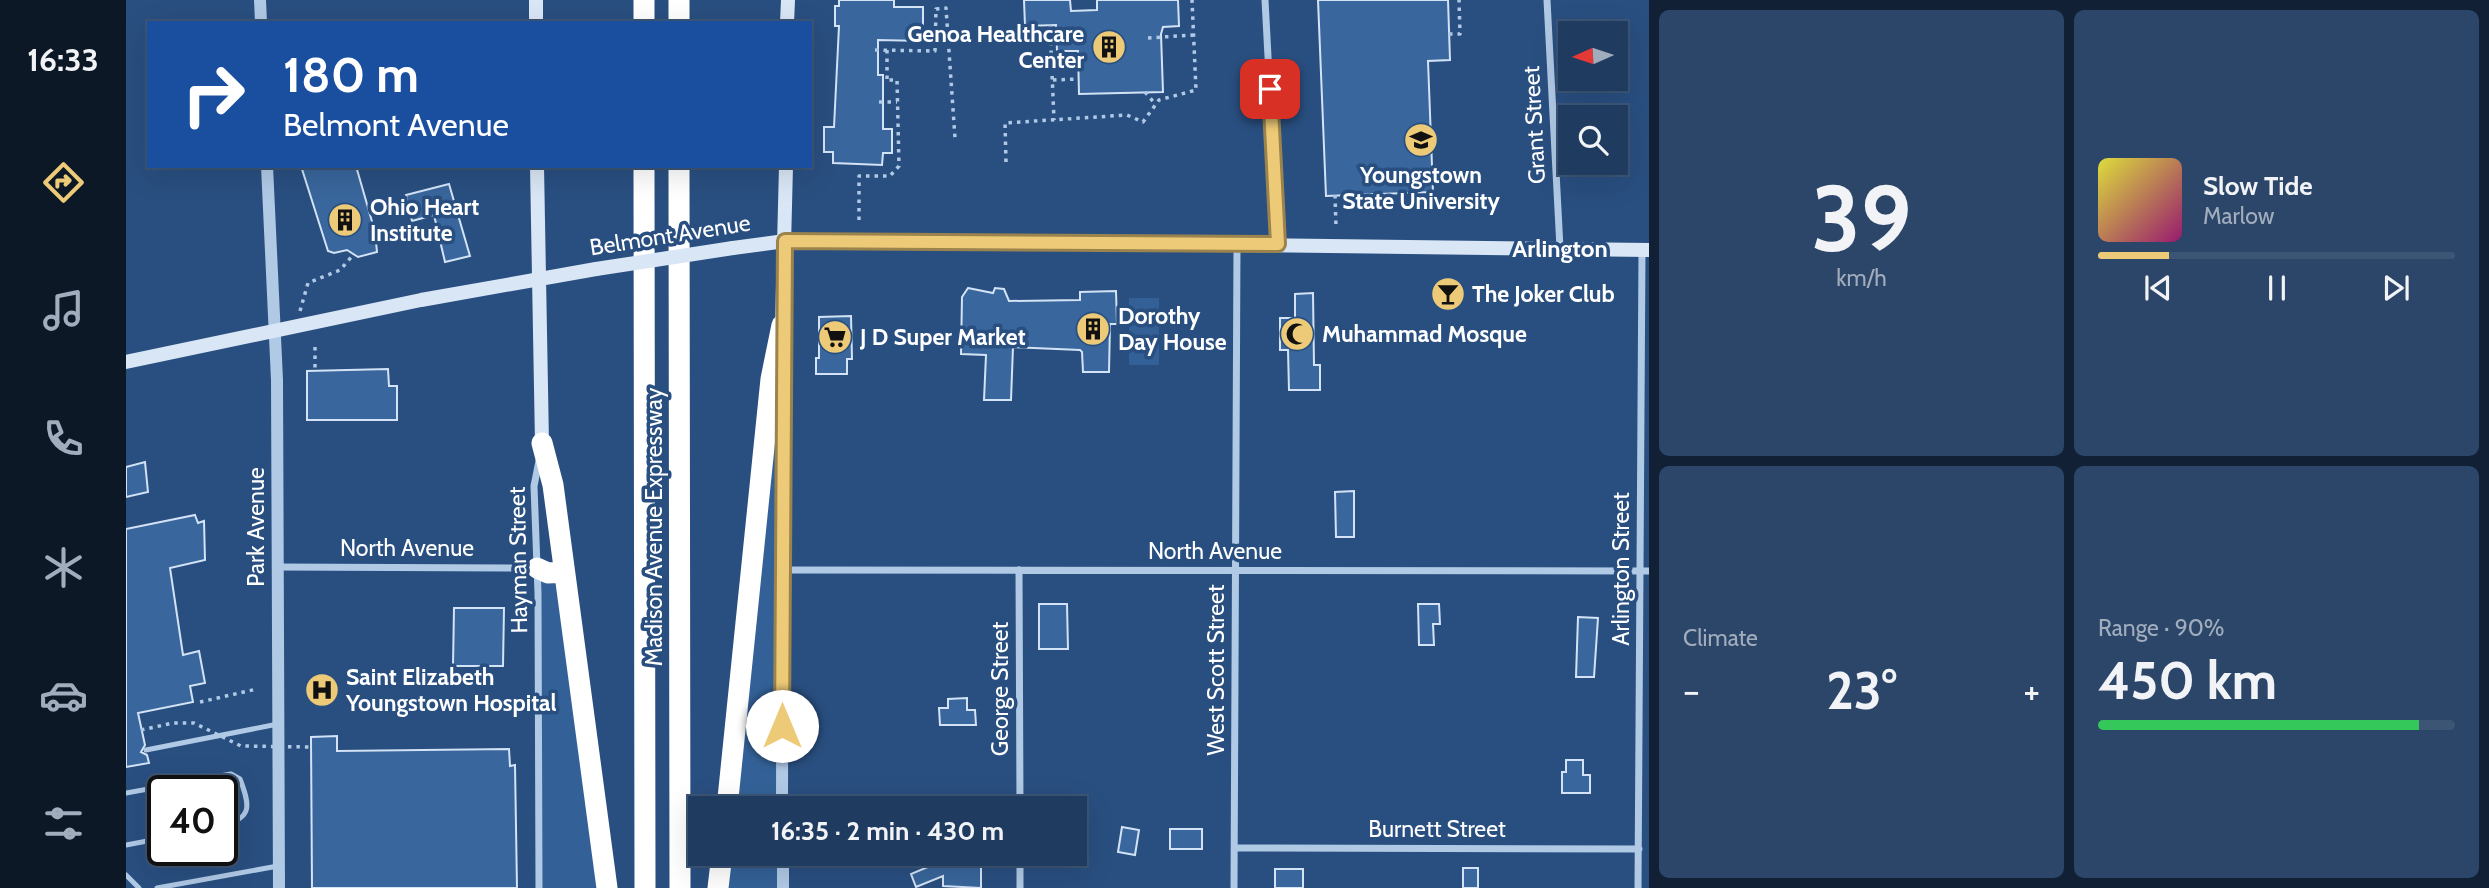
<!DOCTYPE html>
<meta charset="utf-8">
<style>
body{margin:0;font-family:Cabin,sans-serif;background:#2c4669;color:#f1f3f6;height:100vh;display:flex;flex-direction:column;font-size:26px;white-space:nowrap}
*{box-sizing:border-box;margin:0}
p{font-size:23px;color:#a1adbd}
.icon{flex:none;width:38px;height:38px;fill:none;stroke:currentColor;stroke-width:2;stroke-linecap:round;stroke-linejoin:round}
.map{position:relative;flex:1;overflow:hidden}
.side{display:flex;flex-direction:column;gap:10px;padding:10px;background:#112035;width:840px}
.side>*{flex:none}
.banner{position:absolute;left:21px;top:21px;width:665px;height:147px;border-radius:0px;box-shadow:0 7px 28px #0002,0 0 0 2px #3c5575;background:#1a4fa0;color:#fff;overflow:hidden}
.needle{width:46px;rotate:267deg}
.buttons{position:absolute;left:1432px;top:21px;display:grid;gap:14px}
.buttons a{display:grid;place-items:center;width:70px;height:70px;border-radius:0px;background:#1f3b60;box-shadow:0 7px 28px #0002,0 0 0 2px #3c5575;font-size:35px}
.speed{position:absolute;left:21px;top:775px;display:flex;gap:14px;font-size:35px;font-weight:700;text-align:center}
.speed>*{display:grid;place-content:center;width:91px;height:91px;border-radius:50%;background:#1f3b60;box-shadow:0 7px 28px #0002,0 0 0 2px #3c5575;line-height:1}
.speed .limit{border:4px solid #111;border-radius:10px;background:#fff;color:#111}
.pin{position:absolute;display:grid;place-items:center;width:60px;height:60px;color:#fff;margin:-30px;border-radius:14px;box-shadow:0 4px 10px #0006}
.me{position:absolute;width:77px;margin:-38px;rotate:0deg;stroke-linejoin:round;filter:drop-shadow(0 0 5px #0008)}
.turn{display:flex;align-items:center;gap:24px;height:147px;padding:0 21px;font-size:32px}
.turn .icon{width:91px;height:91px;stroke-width:2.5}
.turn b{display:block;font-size:49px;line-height:60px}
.big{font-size:52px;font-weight:800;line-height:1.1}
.side .widget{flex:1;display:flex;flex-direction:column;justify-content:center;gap:10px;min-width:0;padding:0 24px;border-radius:10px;background:#2c4669}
.side .dial{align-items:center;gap:0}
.dial b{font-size:91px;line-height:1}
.song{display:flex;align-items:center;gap:21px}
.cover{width:84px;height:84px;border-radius:10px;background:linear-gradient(135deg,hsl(60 70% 55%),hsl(320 70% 35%))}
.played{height:7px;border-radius:4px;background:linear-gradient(90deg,#edca77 20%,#3c5575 20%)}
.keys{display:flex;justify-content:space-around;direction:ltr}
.heat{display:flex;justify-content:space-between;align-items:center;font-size:38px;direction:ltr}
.charge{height:10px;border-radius:5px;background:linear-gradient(90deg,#34c759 90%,#3c5575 0)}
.side .tiles{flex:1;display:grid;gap:10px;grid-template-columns:repeat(2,1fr)}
.trip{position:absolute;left:562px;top:796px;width:399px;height:70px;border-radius:0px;background:#1f3b60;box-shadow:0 7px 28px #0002,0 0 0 2px #3c5575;font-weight:800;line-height:70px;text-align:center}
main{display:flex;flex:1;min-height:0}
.tabs{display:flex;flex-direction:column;width:126px;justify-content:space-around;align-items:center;background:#0c1826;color:#a1adbd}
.tabs .icon{width:49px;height:49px}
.tabs .current{color:#edca77}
.tabs b{font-size:32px;color:#f1f3f6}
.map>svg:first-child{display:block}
</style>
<main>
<nav class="tabs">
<b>16:33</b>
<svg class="icon current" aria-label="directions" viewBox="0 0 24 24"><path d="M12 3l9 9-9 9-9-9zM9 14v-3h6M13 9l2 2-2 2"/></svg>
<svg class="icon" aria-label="music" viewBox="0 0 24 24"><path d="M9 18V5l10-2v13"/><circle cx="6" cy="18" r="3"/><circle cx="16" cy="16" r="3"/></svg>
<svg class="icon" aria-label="phone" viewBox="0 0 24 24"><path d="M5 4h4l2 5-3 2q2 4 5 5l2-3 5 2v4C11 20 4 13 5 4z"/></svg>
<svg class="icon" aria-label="climate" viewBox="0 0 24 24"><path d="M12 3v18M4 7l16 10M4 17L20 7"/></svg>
<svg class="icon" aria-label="car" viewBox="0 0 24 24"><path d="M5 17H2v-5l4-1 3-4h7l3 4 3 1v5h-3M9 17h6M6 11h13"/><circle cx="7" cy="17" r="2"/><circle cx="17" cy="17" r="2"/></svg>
<svg class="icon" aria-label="filters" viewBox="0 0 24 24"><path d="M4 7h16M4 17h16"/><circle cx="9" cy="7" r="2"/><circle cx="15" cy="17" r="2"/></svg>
</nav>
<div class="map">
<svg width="1523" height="888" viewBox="0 0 1523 888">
<rect width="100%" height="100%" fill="#294f80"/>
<path fill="#336197" d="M1003,298h30v67h-30z
M656,325v483h-55z
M411,568l26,4 44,316h-68z
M596,854h61v34h-65z"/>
<path fill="#39669c" stroke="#d3e3f5" stroke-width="2" d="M713,0h55v7h29v34l-45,-1v35h5v54h9v24h-9l-1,12 -49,-2v-11h-9v-25h10l5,-101h-4v-20h4z
M898,0h46l1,11 26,-1v-10h81l1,26 -16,1 -2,7 2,58 -84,2 -1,-43h-21l-1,-26 -31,1z
M1192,0h130l2,60 -22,1 5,131 -107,4z
M175,166h55l19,66 2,20 -19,5 -11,-7 -13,3 -6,-2z
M323,184l21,72 -25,6 -11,-47 -22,6 -6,-26z
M842,288l25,5 2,-5 9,1 5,12 71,-1v-8l36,-1 1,33h-7l-1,48h-26l-1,-20 -2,-2 -67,-3 -2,53h-27l2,-45 -25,-1 1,-57z
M1187,293l1,72h6v25h-31l-1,-40h-8v-32h15v-24z
M725,316l1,43h-5v15h-31v-16h3v-41z
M262,369l1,17h8v34h-90v-49z
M19,462l3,30 -22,5v-30z
M1228,491v46h-18l-1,-45z
M69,515l3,8 6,-2 1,39 -35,8 13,87 16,-4 6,32 -15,3 3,16 -55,11 7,32 -4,7 6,3 2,8 -23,4v-238z
M913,604h28l1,45h-29z
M1292,604h21l1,20h-7l1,21h-15z
M328,608h50l-1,58h-50z
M1452,617l20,1 -4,59h-18z
M841,698v12h8l1,15h-36l-1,-17h9v-9z
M211,736v15l172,-2 1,17 5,-1 2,123h-205l-1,-151z
M1440,760h17v15h7v18h-28v-21h4z
M996,827l17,3 -4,25 -17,-3z
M1044,829h32v20h-32z
M816,854h39v34l-38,-2v-10l-27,11 -5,-13 31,-13z
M1337,868h15v20h-15z
M1149,869h28v19h-28z"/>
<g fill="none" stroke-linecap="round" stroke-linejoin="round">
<path stroke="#b0c9e5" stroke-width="3.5" stroke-dasharray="3.5 5" stroke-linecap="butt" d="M924,25l4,95
M1323,34h11l-1,-34
M1022,38l45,-3
M749,50l60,1 1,-42 10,-1 9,130
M761,50v30
M927,80l25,-1
M1019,92l11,13
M753,102h18
M880,162l-1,-39 122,-8 16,7 16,-22 37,-10 -4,-90
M1209,195l1,32
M733,220v-44h31l9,-10 -2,-86h-12
M174,311l8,-28 32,-13 14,-16
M189,347v24
M74,702l57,-13"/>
<path stroke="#b0c9e5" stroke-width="5" d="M20,750l132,-26
M0,793l105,-19 9,5c10,26 13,40 -18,46
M0,845l37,-7
M0,875l13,13
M31,888l121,-22"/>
<path stroke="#b0c9e5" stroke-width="7" d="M1139,0l13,244
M1421,0l13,248
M413,461l-5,25 4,107 1,295
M150,567l260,1
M656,570l867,1
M893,570l1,238
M1109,848l404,1
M894,854v34
M1108,888l3,-644
M1512,888l4,-638"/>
<path stroke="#b0c9e5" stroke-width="12" d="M134,0l1,23
M141,166l10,214 2,508
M656,808l1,-455
M657,854v34"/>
<path stroke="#d9e6f5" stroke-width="14" d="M410,0v23
M661,23l1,-23
M411,166l5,277
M607,248l52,-7 51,-1 813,10
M656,325l4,-159
M0,362l295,-62 175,-31"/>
<path stroke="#fff" stroke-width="21" d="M518,0v23
M553,0v23
M518,166l1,722
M553,166l1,722
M416,443l11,42 54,403
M411,568l11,5 15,-1
M601,808l44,-429 11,-54
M592,888l4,-34"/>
<path stroke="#b0c9e5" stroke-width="3.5" stroke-dasharray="3.5 5" stroke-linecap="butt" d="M15,730l32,-7h21l47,23 70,1"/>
<path stroke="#d9e6f5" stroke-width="14" d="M470,269l137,-21"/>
</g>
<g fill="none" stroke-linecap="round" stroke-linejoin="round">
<g stroke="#9a834d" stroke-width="18">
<path id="route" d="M656,726l3,-485 493,3 -8,-155"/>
</g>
<use href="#route" stroke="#edca77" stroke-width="12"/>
</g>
<defs>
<g id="building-disc" transform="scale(1.75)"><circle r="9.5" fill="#edca77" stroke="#294f80"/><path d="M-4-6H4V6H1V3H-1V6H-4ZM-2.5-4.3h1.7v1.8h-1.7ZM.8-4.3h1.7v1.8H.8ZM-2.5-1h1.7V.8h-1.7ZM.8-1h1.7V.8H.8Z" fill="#111"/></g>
<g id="university-disc" transform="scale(1.75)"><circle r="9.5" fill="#edca77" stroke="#294f80"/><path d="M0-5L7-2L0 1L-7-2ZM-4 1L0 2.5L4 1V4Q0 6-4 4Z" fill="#111"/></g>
<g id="bar-disc" transform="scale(1.75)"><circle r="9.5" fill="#edca77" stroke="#294f80"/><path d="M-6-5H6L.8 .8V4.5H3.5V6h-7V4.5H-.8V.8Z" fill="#111"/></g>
<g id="mosque-disc" transform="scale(1.75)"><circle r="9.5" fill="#edca77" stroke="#294f80"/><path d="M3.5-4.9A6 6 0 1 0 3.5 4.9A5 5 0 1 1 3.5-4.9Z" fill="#111"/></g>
<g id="supermarket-disc" transform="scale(1.75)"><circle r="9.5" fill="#edca77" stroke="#294f80"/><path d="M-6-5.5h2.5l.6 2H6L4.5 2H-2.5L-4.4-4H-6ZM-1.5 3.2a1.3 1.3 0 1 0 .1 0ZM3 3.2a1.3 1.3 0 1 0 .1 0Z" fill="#111"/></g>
<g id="hospital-disc" transform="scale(1.75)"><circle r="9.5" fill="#edca77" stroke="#294f80"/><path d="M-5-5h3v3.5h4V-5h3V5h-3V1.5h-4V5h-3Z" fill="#111"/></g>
</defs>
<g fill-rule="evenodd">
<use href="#building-disc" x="983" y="47"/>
<use href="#university-disc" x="1295" y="140"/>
<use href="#building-disc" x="219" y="220"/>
<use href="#bar-disc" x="1322" y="294"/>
<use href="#building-disc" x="967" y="329"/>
<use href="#mosque-disc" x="1171" y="334"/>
<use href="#supermarket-disc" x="709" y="337"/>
<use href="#hospital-disc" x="196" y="690"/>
</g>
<g text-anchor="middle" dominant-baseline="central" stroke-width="7" stroke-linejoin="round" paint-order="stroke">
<g font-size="23" font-weight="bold" fill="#fff" stroke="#294f80" text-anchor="start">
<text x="958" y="34" text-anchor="end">Genoa Healthcare<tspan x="958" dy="26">Center</tspan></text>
<text x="1295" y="175" text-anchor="middle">Youngstown<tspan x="1295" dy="26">State University</tspan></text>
<text x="244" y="207">Ohio Heart<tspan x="244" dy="26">Institute</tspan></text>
<text x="1346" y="294">The Joker Club</text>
<text x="992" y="316">Dorothy<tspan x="992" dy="26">Day House</tspan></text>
<text x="1196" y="334">Muhammad Mosque</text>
<text x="734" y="337">J D Super Market</text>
<text x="220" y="677">Saint Elizabeth<tspan x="220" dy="26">Youngstown Hospital</tspan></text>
</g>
<g font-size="23" fill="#fff" stroke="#294f80">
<text transform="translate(1408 125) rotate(-93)">Grant Street</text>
<text transform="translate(544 235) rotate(-9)">Belmont Avenue</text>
<text transform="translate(130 527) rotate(-90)">Park Avenue</text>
<text transform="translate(528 527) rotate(-90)">Madison Avenue Expressway</text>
<text x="281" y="548">North Avenue</text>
<text x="1089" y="551">North Avenue</text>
<text transform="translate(392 560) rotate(-91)">Hayman Street</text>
<text transform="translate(1495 569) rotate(-90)">Arlington Street</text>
<text transform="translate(1090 670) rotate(-90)">West Scott Street</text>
<text transform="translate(874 689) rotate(-90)">George Street</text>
<text x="1311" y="829">Burnett Street</text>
</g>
<g font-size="24" font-weight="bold" fill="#fff" stroke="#294f80">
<text x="1434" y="248">Arlington</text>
</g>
</g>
</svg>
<div class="buttons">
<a><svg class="needle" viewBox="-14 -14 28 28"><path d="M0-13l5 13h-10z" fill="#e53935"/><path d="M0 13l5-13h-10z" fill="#a1adbd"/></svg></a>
<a><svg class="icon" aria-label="search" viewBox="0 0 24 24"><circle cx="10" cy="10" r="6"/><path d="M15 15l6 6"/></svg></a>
</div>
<div class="speed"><div class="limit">40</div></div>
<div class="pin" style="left:1144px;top:89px;background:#d93025"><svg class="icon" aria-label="arrive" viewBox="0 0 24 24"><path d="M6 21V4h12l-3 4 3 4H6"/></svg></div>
<svg class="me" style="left:656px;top:726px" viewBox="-20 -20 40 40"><circle r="19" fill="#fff"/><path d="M0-13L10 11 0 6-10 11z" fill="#edca77"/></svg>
<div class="trip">16:35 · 2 min · 430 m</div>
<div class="banner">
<div class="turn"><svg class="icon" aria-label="right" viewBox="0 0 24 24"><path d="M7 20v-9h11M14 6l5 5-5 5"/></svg><div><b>180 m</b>Belmont Avenue</div></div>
</div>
</div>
<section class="side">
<div class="tiles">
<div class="widget dial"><b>39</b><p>km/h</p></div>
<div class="widget">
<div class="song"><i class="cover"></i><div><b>Slow Tide</b><p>Marlow</p></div></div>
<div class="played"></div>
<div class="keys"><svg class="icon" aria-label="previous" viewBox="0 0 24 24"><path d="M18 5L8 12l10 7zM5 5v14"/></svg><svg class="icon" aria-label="pause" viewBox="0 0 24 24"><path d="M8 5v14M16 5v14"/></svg><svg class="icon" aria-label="next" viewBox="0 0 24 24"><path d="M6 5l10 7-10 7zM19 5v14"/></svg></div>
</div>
<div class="widget"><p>Climate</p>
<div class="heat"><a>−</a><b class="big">23°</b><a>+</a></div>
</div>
<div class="widget"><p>Range · 90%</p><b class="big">450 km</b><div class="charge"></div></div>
</div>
</section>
</main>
